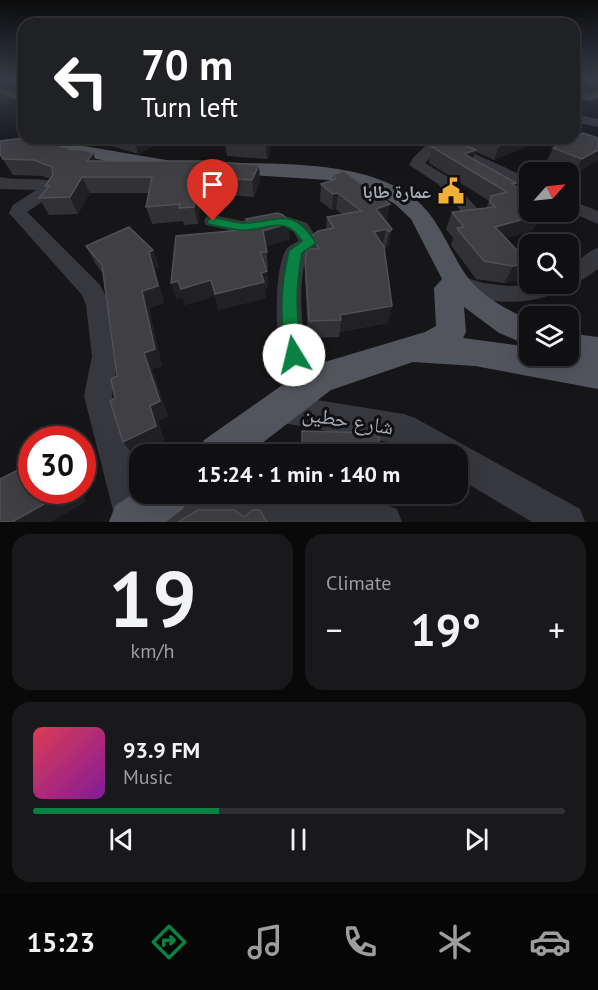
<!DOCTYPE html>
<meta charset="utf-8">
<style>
body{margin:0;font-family:"PT Sans","Noto Naskh Arabic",sans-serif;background:#19191b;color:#f1f3f6;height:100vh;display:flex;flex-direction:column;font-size:22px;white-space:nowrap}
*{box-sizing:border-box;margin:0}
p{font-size:20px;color:#9c9d9f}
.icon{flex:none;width:33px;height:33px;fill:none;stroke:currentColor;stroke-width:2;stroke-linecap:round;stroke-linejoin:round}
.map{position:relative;height:522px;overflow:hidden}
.side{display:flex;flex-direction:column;gap:12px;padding:12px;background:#09090a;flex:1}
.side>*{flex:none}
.banner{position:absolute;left:18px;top:18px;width:562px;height:126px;border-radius:18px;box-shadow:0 6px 24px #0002,0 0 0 2px #303032;background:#202124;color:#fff;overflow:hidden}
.needle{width:39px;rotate:63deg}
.fabs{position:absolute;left:519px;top:162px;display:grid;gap:12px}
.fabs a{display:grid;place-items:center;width:60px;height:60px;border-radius:12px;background:#101012;box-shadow:0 6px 24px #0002,0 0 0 2px #303032;font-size:30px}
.speed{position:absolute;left:18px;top:426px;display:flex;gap:12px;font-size:30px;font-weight:700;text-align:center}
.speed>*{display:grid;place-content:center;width:78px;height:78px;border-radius:50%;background:#101012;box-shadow:0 6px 24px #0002,0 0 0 2px #303032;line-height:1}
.speed .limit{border:9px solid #d22;background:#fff;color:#111}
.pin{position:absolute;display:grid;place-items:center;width:51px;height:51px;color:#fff;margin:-62px -26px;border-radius:50% 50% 50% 0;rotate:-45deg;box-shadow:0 0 6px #0007}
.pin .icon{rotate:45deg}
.me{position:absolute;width:66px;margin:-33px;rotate:351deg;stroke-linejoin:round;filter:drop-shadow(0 0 4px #0008)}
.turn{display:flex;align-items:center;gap:21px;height:126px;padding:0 24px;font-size:27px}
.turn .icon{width:78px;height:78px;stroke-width:2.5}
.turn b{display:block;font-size:42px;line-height:51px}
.big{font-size:45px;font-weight:800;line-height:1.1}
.side .tile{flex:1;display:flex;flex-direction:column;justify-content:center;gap:9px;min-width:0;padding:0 21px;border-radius:18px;background:#19191b}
.side .dial{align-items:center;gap:0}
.dial b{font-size:78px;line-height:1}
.song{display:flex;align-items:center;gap:18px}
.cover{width:72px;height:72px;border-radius:9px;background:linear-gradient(135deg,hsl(350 70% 55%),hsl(290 70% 35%))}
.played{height:6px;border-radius:3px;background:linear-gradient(90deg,#0b8043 35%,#303032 35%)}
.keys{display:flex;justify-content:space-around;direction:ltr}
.heat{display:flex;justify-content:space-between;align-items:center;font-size:33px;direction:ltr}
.side .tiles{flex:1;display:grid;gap:12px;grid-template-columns:1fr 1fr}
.tile:last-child{grid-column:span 2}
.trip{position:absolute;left:129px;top:444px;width:339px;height:60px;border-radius:18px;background:#101012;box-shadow:0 6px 24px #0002,0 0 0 2px #303032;font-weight:800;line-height:60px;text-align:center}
.tabs{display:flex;height:96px;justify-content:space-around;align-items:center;background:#060607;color:#9c9d9f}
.tabs .icon{width:42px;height:42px}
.tabs .active{color:#0b8043}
.tabs b{font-size:27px;color:#f1f3f6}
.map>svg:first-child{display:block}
</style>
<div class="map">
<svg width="598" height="522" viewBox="0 0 598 522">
<rect width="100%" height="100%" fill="#161618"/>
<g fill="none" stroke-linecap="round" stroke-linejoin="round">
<path fill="#37383d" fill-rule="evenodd" d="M0,88l24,7v7l-24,-7z
M574,91l15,3 9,-3v7l-8,3 -16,-3z
M574,114l24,5v8l-24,-5z
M415,138h34l-2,3 83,38v12l-90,-43 -15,15 25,15 33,37 -3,4h-12l-30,-35 -29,-19 4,-7 15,-15 -11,-2z
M0,177c14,4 51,-1 58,8l-1,7 -30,20 73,73 10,20 8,51 -6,40 28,87v11h3l7,28h-34l-32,-126 8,-40 -6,-51 -4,-10 -73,-82 4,-8 23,-15 -36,-1z
M568,199l30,12v13l-30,-13z
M279,214l28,9 13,20 -14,11c-11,53 -1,87 8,138l-3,7 93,15 11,4 165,91 5,13h-53l-74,-44v-24h-40l-19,-10 -121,-22 -10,-4 -5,-10 5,-10 10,-4 9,1c-10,-28 -17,-122 0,-147 3,-3 8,-5 12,-7l-6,-10 -15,-5 -36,7 -36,-8 -2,-4 2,-4 7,-2 29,6z
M598,248v21c-49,36 -92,42 -149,20l-3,-6 3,-6 8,-2 26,8 26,3 59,-2v-15c10,-7 19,-18 30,-21z
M200,494h39l8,2 137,8 13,5 5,13h-236l5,-13z"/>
<path fill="#53555c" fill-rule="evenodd" d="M43,139l123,21 7,2 2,4 -2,4 -7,2 -123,-23 -43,7v-10z
M224,163c61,1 162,-3 204,49 16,20 24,43 38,63 15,21 41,35 64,45v26l-31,-13 -35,-26 2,25 -3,6 67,9v9h38v-23l30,4v52l-123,-23 -62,-4 -82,28 -83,64h-49l5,-14 104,-73 117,-35 11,-6 -2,-38 8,-9 -31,-60 -16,-15 -21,-12 -45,-12 -112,-7 -2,-4 2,-4z
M140,489v5h49l-6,15 -17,13h-57l6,-16z"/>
</g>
<path fill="#323236" d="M60,138h96l1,6 -19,10 -53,-16 -8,5z
M269,138l1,17 -3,4 -40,-3 -2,-14z
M452,138h80l-3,7 -35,15 -18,-8 -3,7 43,24 -2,3 16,26 12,2 -9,16 -28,8 15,42 -16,3 -28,-4 -25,-34 2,-7 -7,-9 6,-17 34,-4 3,-7 -60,-38 3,-16 32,-2 1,-2z
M598,138v22l-24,14 -28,-12 7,-14z
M0,141l72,9 21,3 2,8 165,20 -6,16 -53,-4 -3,31 -14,1 -1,-4 -31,3 -6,-17 3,-14h-59l-12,21 -29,1 -10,-17 7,-9 -1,-3 5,-7 -7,-3 -30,-1 -13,-20z
M333,175l54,45 -2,1 7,8 -4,17 -3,3 -1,-1 8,58 -4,17 -48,9 -1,5 -31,1 -3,-60v-17l6,-12 1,-13 14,-7 1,-12 15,-3 -6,-5 -4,1 -12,-9 1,-17 12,-4z
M246,219l44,20 -24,7 2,22h-2l1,3 1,16 -3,1 1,10 -48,12 -3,-14 -30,9 -2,-8 -7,2 71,-70z
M86,246l67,4 6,17 -4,2 9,34 -15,5 13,58 -10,3 16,47 -10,5 6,19 -30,16 -11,-14 -8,-44 2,-22 -14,-102 -8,-11z
M302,494h79l-2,4 -77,-2z"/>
<path fill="#212124" d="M0,92h3l6,11 -9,2z
M75,138h10l-8,5z
M138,138h18l1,6 -19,10 -4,-14z
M518,138h14l-3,7 -35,15 5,-14z
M269,140l1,15 -3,4 -1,-15z
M476,150l-5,15 -7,-11z
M598,150v10l-24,14 8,-15z
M93,153l6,16 -12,-8z
M259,165l1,16 -6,16 -2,-17z
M198,176l3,17 -3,31 -4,-17z
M82,177l8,16 -12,21 -8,-17z
M338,193l-2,16 -4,1 1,-16z
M390,204l-3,16 -14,6 3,-17z
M542,214l-9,16 -46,13 8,-16z
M289,223l1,16 -25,7 -2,-15z
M386,229l-4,17 -8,-14z
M392,229l-4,17 -3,3 4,-17z
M153,250l6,17 -4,2 9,34 -15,5 13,58 -10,3 16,47 -10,5 6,19 -30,16 -11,-14 27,-36 -6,-53 -2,-62 7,-39z
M529,263l-9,17 -16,3 9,-17z
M267,271l1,16 -3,1 1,10 -48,12 -3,-16 46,-21z
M211,280l4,16 -30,9 -2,-8 -7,2 -5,-16 7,-2z
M392,306l-4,17 -48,9 1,-12 -1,-5z
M82,446l8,8 6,27 -13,8 2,13 -34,20h-39l57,-32h13z"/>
<path fill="#3f3f44" stroke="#4f5156" stroke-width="1.5" d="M583,133l15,5v12l-16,9 -29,-11 21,-10z
M24,138h13l35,12h10l11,3 -6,8h115l57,4 -7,15 -54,-4 -4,31 -15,1 1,-4 -34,3 6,-30h-70l-12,20 -31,1 10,-12h-4l8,-11 -1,-8 -18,-7 -31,-1 -3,-5v-13z
M225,138h44v2l-3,4 -41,-2z
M449,138l27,12 -12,4 52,29 -4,1 18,12v16h9l3,2 -47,13 34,36 -16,3 -29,-5 -25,-30 -2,-3 7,-1 -12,-15 43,-5 -5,-5 1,-6 16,-4 -75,-45z
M481,138h37l-19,8z
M343,171l47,33 -14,5 16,20 -3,3 -3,-3 -12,3 10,15 8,59 -52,9 1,5 -32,1 -4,-60 2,-12h12l-7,-13 6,-5 16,-3 -7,-11 34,-6 -23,-18 -5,1 -12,-10 15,-5 -3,-4z
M277,213l6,2 6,8 -26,8 4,21h-7l7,19 -6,2 3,9 -49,12 -4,-14 -30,9 -3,-8 -7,2 5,-47 76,-7 -6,-10z
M129,227l24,23 -4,2 9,34 -16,5 13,58 -11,4 16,48 -10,5 6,20 -33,16 -13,-41 5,-3 -4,-19 6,-3 -15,-111 -16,-19z
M302,431l76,2 3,21h-79z
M32,463v27h37l-57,32h-12v-43z
M198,510h36l10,7 9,-7h7l7,12h-89z"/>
<linearGradient id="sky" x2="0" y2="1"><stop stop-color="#0c0c0d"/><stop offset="0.52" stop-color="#363c48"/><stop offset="1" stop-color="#363c48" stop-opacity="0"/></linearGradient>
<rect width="598" height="153" fill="url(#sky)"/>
<path fill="#0b8043" stroke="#07532c" stroke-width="1.5" d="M213,217c9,2 19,5 28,6 36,1 50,-20 75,20l-14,10c-7,37 -6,65 1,102l-3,5 -6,2 -6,-2 -2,-5c-6,-38 -6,-67 3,-104l13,-10c-17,-28 -35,-10 -60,-11 -11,0 -23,-4 -34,-6l-1,-3z"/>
<defs>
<g id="civic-bare" transform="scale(2.07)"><path d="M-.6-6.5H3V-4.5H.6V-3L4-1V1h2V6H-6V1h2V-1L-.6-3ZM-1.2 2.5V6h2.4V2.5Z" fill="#f2b134" stroke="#111113" stroke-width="2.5" paint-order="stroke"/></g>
</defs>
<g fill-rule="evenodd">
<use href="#civic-bare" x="451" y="191"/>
</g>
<g text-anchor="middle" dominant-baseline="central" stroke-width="6" stroke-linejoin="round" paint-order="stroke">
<g font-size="18" font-weight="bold" fill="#a8adb8" stroke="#111113" text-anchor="end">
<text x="431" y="191">عمارة طابا</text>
</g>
<g font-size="21" fill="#a8adb8" stroke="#111113">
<text transform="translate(348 420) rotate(9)">شارع حطين</text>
</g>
</g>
</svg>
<div class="fabs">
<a><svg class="needle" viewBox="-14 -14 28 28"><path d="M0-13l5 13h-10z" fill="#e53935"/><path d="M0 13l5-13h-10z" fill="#9c9d9f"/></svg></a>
<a><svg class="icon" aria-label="search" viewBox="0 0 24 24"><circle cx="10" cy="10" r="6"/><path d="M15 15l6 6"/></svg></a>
<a><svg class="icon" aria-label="layers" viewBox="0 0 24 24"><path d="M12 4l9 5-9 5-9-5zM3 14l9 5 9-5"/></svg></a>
</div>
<div class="speed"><div class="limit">30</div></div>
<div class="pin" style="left:213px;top:221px;background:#d93025"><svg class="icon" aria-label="arrive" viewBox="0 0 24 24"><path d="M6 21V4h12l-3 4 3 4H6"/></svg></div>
<svg class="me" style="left:294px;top:355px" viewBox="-20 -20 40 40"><circle r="19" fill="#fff"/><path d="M0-13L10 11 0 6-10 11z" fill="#0b8043"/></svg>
<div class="trip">15:24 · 1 min · 140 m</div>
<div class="banner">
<div class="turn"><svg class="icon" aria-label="left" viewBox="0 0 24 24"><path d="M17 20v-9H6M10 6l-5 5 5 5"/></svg><div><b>70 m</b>Turn left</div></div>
</div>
</div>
<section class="side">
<div class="tiles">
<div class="tile dial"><b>19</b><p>km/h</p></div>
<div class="tile"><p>Climate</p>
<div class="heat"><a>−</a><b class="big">19°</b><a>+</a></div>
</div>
<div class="tile">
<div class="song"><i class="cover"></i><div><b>93.9 FM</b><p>Music</p></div></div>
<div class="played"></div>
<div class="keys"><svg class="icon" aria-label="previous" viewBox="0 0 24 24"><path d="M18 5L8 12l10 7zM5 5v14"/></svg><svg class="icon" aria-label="pause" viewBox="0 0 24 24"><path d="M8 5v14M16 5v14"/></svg><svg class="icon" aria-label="next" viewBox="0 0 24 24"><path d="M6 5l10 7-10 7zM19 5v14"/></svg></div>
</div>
</div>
</section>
<nav class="tabs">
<b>15:23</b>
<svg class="icon active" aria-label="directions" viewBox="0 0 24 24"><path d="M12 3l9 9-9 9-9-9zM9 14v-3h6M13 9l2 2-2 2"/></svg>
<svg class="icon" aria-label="music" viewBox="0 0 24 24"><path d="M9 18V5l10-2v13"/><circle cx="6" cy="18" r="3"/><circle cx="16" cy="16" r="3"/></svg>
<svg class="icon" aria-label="phone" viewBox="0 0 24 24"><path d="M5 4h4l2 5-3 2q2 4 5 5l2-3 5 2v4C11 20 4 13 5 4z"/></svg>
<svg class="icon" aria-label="climate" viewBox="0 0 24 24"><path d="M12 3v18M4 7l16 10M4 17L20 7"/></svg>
<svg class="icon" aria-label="car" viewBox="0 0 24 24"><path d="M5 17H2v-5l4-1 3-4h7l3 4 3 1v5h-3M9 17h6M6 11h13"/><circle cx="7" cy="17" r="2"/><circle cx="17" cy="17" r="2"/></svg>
</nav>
